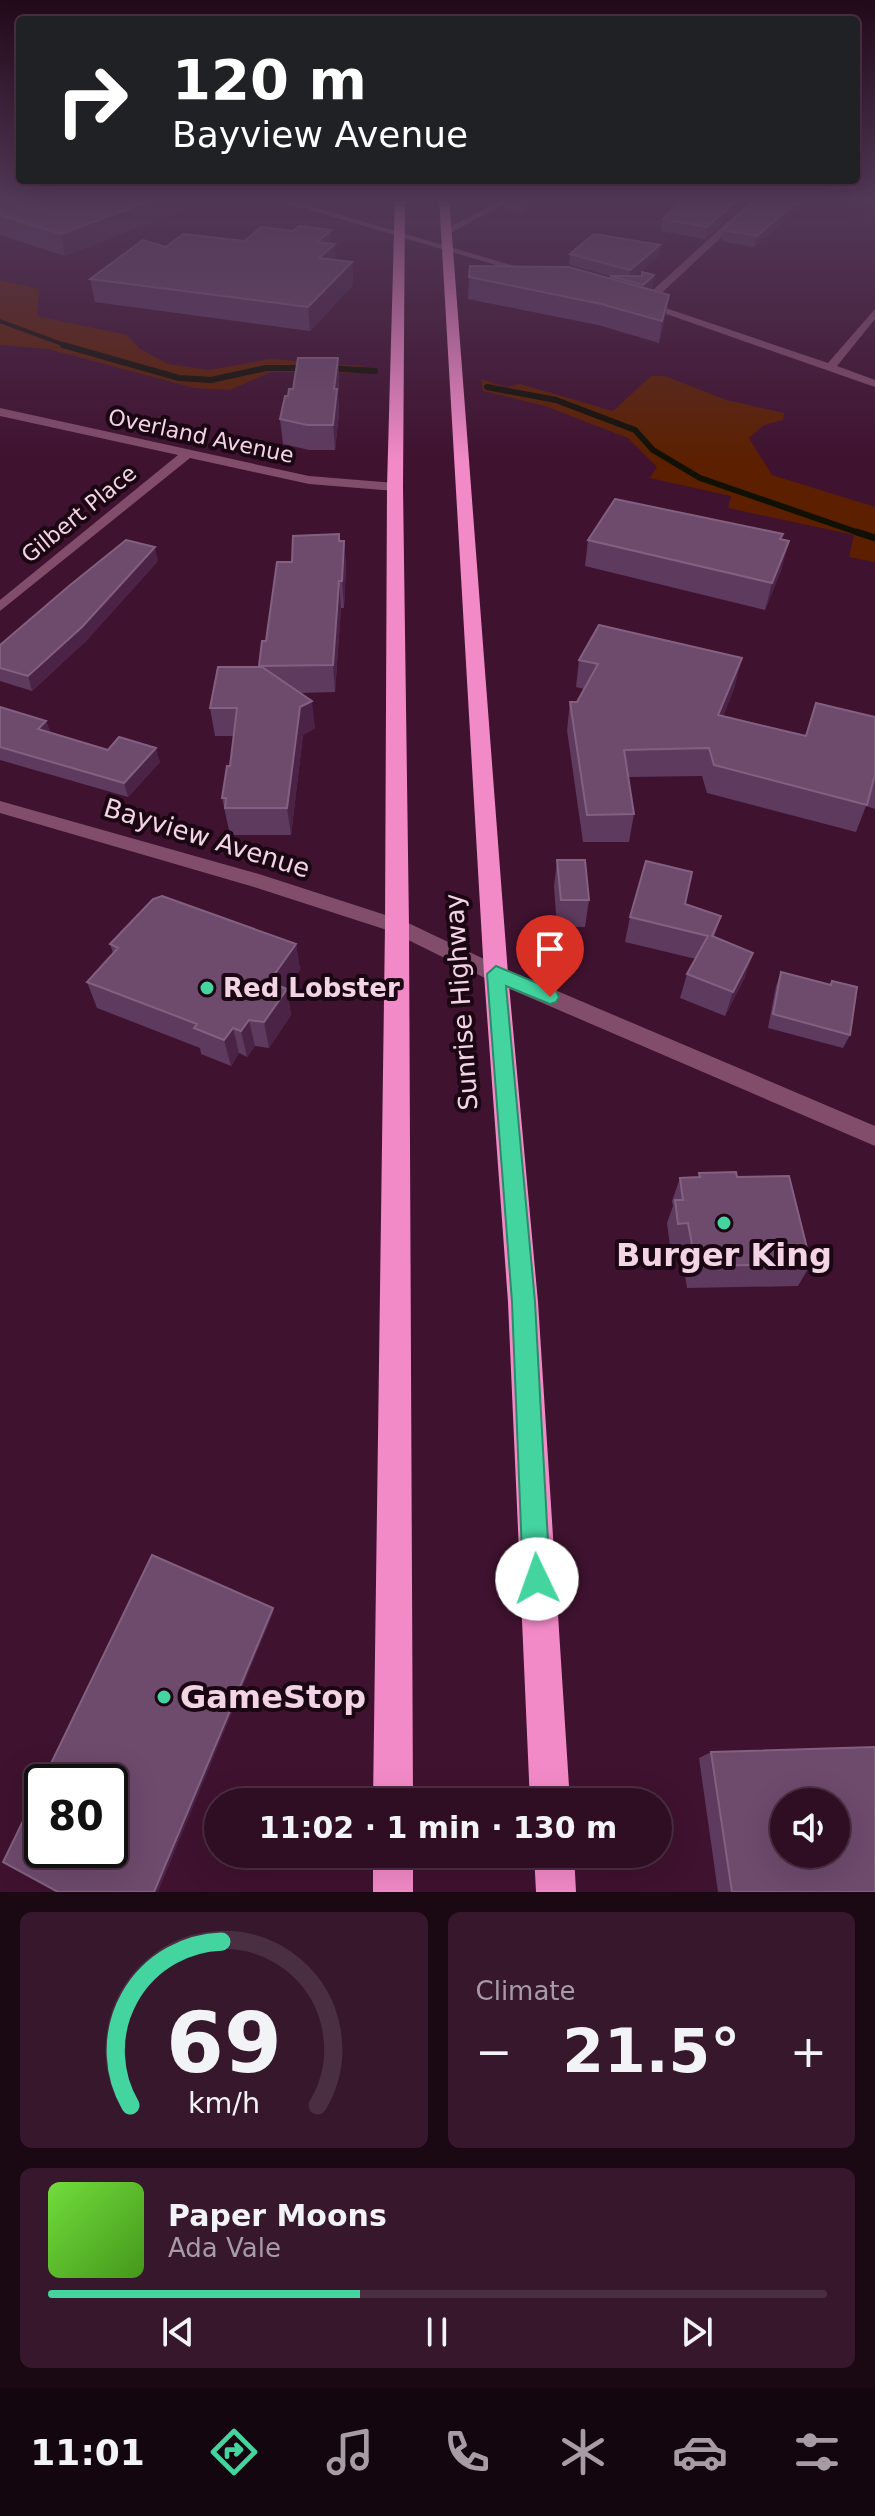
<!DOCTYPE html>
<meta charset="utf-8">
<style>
body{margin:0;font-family:"DejaVu Sans",sans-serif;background:#37172b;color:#f1f3f6;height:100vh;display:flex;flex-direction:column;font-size:30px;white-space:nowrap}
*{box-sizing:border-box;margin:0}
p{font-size:26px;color:#a79ca6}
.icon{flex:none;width:44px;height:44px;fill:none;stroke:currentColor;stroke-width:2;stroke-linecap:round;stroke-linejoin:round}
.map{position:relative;height:1892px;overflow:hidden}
.panel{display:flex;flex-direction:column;gap:20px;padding:20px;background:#1a0813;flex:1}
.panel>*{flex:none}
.top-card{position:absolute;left:16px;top:16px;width:844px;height:168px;border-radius:8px;box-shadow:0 8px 32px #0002,0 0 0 2px #4a2e41;background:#202124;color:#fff;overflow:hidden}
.controls{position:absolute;left:770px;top:1788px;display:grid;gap:16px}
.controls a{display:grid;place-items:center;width:80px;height:80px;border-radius:50%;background:#2f0e23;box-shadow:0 8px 32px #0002,0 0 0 2px #4a2e41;font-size:40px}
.speed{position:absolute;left:24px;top:1764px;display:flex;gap:16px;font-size:40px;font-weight:700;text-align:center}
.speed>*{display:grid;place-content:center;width:104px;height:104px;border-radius:50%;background:#2f0e23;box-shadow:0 8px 32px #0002,0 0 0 2px #4a2e41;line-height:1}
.speed .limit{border:4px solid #111;border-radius:12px;background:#fff;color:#111}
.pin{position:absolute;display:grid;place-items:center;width:68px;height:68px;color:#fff;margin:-82px -34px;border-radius:50% 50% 50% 0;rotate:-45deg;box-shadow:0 0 8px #0007}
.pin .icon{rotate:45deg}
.me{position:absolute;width:88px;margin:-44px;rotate:357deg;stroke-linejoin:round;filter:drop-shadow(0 0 6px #0008)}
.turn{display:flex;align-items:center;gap:28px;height:168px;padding:0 24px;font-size:36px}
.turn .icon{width:104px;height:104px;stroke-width:2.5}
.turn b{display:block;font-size:56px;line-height:68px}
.big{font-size:60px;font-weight:700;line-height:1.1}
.panel .widget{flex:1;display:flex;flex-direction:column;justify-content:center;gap:12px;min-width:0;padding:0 28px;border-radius:12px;background:#37172b}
.panel .dial{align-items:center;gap:0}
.dial svg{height:208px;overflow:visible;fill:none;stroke:#4a2e41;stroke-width:7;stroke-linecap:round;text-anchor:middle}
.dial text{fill:#f1f3f6;stroke:none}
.song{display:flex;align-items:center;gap:24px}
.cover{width:96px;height:96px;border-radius:12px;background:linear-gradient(135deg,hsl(100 70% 55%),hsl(100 70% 35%))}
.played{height:8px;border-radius:4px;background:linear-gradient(90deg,#43d4a0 40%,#4a2e41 40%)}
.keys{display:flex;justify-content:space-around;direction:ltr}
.heat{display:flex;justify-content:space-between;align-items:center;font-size:44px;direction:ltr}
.panel .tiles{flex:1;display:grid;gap:20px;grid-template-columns:1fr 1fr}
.widget:last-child{grid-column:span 2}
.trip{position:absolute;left:204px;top:1788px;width:468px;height:80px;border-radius:40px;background:#2f0e23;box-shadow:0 8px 32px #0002,0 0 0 2px #4a2e41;font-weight:700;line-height:80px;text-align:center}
.dock{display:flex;height:128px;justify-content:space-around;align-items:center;background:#13060e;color:#a79ca6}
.dock .icon{width:56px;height:56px}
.dock .on{color:#43d4a0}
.dock b{font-size:36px;color:#f1f3f6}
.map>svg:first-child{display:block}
</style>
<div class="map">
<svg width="875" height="1892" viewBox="0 0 875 1892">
<rect width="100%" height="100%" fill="#3f122f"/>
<path fill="#5c2000" d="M0,280l39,9 -2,27 90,19 13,14 28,15 41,6 60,-11 94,7 -6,7 -86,-1 -41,18 -36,-2 -146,-39 -48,-4z
M651,376h14l61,24 58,13 -1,7 -19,5 -15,13 23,37 103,32v55l-26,-5 5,-22 -126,-27 3,-12 -81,-18 7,-11 -29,-29 -83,-32 -62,-15 -2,-12 26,8 13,-3 93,27z"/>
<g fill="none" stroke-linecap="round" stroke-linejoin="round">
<path stroke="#111004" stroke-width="4" d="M0,321l70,26"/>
<path stroke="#111004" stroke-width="6" d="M63,345l116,33 32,2 55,-12h42
M327,368l48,3
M487,387l69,13 79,30 18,20 47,28 162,56"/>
<path stroke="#111004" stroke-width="7" d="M857,532l18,6"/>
<path fill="#824d6b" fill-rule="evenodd" d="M266,197h13l263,77 -9,2z
M508,197h10l-68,36 -8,-2z
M755,197h9l-113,106 177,60 47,-54v10l-38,47 38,14v7l-240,-84 7,-3z
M0,408l309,68 86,7 7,4 -7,4 -86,-7 -119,-26 -190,153v-11l178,-145 -178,-39z
M0,801l259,73 145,47 99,47 372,158v20l-386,-166 -99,-49 -136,-44 -254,-74z"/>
<path fill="#f38ac8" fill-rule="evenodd" d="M395,197h10l-2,290 6,439 4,876h-40l12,-876 2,-439z
M439,197h10l59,777 30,328 32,500h-40l-22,-500 -24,-328z
M373,1854h40v38h-40z
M534,1854h40l2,38h-40z"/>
</g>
<path fill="#5e3a5f" d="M0,197h207v3l-142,56 -65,-21z
M479,197h23l-13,7 -10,-3z
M505,197h47v3l-30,13 -18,-5z
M751,197l-46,42 -44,-8 2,-12z
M814,197l-60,50 -33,-6 2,-11z
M332,244l4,16 16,2 1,23 -43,46 -215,-29 -5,-23 76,-32z
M660,245l-1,11 -24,20 19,-1 -2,13 -2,2 19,5 -4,22 -6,26 -61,-18 -130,-26 1,-22 141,2v-3l-41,-11 1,-11z
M338,358l1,24 -1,13 1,18 -4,37h-26l-26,-6 -3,-25 13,-30z
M588,540l194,28 -17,42 -180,-44z
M339,541h5l2,26 -2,41h-3l-6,84 -35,1 15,35 -12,7 -12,100h-61l-8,-37 8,-32 4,-30h-19l-5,-28 49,-41 33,-105z
M158,561l-72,80 -54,50 -32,-10v-36z
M579,660l156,26 -12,30 82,20 70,-19v92l-9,-3 -10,26 -149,-39 -5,-17 -74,1 6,37 -5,28h-46l-16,-112 3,-28h7l7,-13 -8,-2z
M0,707l46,14 4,11 58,18 52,12 -32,35 -128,-37z
M557,860l32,40 -4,27h-28l-3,-40z
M685,904l36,12 -7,21 31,40 -20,39 -45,-18 7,-24 9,-15 -71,-17 5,-25z
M110,944h186l4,26 -13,19 4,26 -22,33 -14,-2 -8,11 -8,-4 -8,13 -30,-12 -1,-6 -103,-40 -10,-26 26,-29z
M781,972l49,13 2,-4 18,54 -7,13 -75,-20 8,-42z
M699,1173l38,4 74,87 -13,22 -111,2 -7,-42h-10l-3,-23 6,-17 -1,-5 8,-23h18z
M711,1752l164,140h-157l-19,-134z"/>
<path fill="#4b2346" d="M161,197h46v3l-142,56 -4,-22z
M489,197h13l-13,7z
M523,197h29v3l-30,13z
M740,197h11l-46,42 2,-12z
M803,197h11l-60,50 3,-11z
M331,230l1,16 3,-2 1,22 -15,15 -3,-39z
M660,245l-1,11 -30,25 1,-11z
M352,262l1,23 -43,46 -2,-24z
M654,275l-2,13 -11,10 2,-13z
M669,295l-4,22 -6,26 3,-22z
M338,358l1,24 -1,13 1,18 -4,37 -2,-25 1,-36z
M344,541l2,26 -2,41 -2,-27z
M789,541l-7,27 -17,42 7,-27z
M155,547l3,14 -72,80 -54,50 -4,-15z
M339,581l2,27 -6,84 -2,-27z
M742,658l-7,28 -23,56 6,-27z
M312,701l3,27 -12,7 -12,100 -4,-27 13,-101z
M46,721l5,15 -13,-7z
M156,748l4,14 -32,35 -4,-14z
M296,944l4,26 -14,20 1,-1 4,26 -22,33 -5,-26 5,-40z
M753,953l-8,24 -20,39 8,-24z
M249,1020l6,26 -8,11 -6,-26z
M233,1028l6,25 -8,13 -7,-26z
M273,1608l1,3 -116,281h-4z"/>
<path fill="#6e4a6d" stroke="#836080" stroke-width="2" fill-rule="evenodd" d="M0,197h161l-100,37 -61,-19z
M685,197h55l-33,30 -44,-8z
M759,197h44l-46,39 -34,-6z
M299,226l32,4 -13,12 17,2 -16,14 33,4 -44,45 -218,-28 53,-39 23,7 17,-13 62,7 16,-14 32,4z
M594,234l66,11 -30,25 -60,-16z
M470,266l99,1 100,28 -7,26 -61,-17 -132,-27z
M642,272l12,3 -11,10 -33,-9h32z
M298,358h40l-4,31h3l-4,36h-26l-27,-6 5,-23h3l1,-7h4z
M615,499l168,35 -3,5 9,2 -17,42 -184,-43z
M339,534v7h5l-2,40h-3l-6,84 -74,1 3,-25h4l11,-79h15l1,-26z
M126,540l29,7 -73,80 -54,49 -28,-8v-23l69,-59z
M599,625l143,33 -24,57 88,21 10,-33 59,14v61h-1l-7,27 -153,-40 -5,-17 -85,2 10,64 -47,1 -17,-113h7l21,-38 -19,-4z
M218,667h44l50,34 -12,6 -13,101h-62l1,-10h-4l5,-32h3l7,-58h-27z
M0,707l46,14 -8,8 70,21 11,-13 37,11 -32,35 -124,-36z
M557,860h28l4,40h-28z
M646,861l46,11 -7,32 36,12 -9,20 41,17 -20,39 -46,-18 21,-38 -78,-19z
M162,896l134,48 -27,38 18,7 -23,33 -15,-2 -8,11 -8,-3 -9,12 -30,-12 3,-4 -110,-42 31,-34 -8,-4 43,-45z
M781,972l50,13 1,-4 25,6 -7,48 -77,-21z
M736,1172l1,5 52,-1 22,88 -115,2 -8,-43 -10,1 -3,-24h8l-3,-22 20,-1 -1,-4z
M152,1555l121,53 -119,284h-96l-55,-30 39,-80v68h68v-68h-68z
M875,1747v145h-143l-21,-140zM784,1802h52v52h-52z"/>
<linearGradient id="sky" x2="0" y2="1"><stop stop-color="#230a1a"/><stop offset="0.43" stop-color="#523958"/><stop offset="1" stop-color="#523958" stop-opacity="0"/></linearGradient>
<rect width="875" height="462" fill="url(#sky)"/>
<path fill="#43d4a0" stroke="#2c8a68" stroke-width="2" d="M496,966l60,25 3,6 -3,5 -6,2 -44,-18 29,316 15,277 -4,9 -9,4 -10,-4 -4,-9 -11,-277 -25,-328z"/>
<g fill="#43d4a0" stroke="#1b0713" stroke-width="3">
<circle cx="207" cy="988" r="8"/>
<circle cx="724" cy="1223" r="8"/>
<circle cx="164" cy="1697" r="8"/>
</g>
<g text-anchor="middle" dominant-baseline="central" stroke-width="8" stroke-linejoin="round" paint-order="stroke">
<g font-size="22" fill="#f3d4e5" stroke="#1b0713">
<text transform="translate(201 436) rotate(12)">Overland Avenue</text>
<text transform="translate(79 514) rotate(-39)">Gilbert Place</text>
</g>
<g font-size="26" fill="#f3d4e5" stroke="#1b0713">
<text transform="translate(207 838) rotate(17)">Bayview Avenue</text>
<text transform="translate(461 1002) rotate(-94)">Sunrise Highway</text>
</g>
<g font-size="26" font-weight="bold" fill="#f3d4e5" stroke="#1b0713" text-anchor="start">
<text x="223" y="988">Red Lobster</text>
</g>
<g font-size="32" font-weight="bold" fill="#f3d4e5" stroke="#1b0713">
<text x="724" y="1255">Burger King</text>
<text x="180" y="1697" text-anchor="start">GameStop</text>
</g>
</g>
</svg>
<div class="controls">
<a><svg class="icon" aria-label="sound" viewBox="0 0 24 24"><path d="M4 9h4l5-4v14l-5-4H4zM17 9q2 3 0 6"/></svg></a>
</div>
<div class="speed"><div class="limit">80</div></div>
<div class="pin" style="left:550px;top:997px;background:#d93025"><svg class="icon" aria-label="arrive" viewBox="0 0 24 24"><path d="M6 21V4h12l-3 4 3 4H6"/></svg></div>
<svg class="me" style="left:537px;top:1579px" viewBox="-20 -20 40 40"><circle r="19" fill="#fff"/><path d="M0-13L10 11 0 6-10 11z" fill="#43d4a0"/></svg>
<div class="trip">11:02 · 1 min · 130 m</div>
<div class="top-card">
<div class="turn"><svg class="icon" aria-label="right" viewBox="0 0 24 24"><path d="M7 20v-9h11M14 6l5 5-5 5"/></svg><div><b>120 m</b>Bayview Avenue</div></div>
</div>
</div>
<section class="panel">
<div class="tiles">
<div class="widget dial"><svg viewBox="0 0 100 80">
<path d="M14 69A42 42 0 1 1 86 69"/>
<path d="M14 69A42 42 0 0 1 49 6" stroke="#43d4a0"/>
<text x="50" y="56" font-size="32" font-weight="700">69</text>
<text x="50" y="72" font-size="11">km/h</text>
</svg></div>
<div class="widget"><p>Climate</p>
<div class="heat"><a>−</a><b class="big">21.5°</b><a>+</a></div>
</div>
<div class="widget">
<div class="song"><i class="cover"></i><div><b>Paper Moons</b><p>Ada Vale</p></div></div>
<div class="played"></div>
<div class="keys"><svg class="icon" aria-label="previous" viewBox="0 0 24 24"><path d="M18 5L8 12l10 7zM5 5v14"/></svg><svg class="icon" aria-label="pause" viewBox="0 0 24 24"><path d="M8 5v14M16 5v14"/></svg><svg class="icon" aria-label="next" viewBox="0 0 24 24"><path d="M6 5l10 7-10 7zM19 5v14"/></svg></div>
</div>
</div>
</section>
<nav class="dock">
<b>11:01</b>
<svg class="icon on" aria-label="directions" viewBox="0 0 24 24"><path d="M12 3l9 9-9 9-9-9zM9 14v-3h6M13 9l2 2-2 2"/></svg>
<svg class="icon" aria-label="music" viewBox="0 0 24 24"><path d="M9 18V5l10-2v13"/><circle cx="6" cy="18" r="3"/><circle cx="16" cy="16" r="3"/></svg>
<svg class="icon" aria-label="phone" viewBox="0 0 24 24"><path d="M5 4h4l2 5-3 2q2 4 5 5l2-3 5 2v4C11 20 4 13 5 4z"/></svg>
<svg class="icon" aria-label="climate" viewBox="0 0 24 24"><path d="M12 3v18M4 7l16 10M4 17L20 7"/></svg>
<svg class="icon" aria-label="car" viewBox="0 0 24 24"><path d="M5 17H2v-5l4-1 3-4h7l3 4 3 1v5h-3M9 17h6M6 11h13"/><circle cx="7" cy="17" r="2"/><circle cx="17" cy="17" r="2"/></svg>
<svg class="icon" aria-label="filters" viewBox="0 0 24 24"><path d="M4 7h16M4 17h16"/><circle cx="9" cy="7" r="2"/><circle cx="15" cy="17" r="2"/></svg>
</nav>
